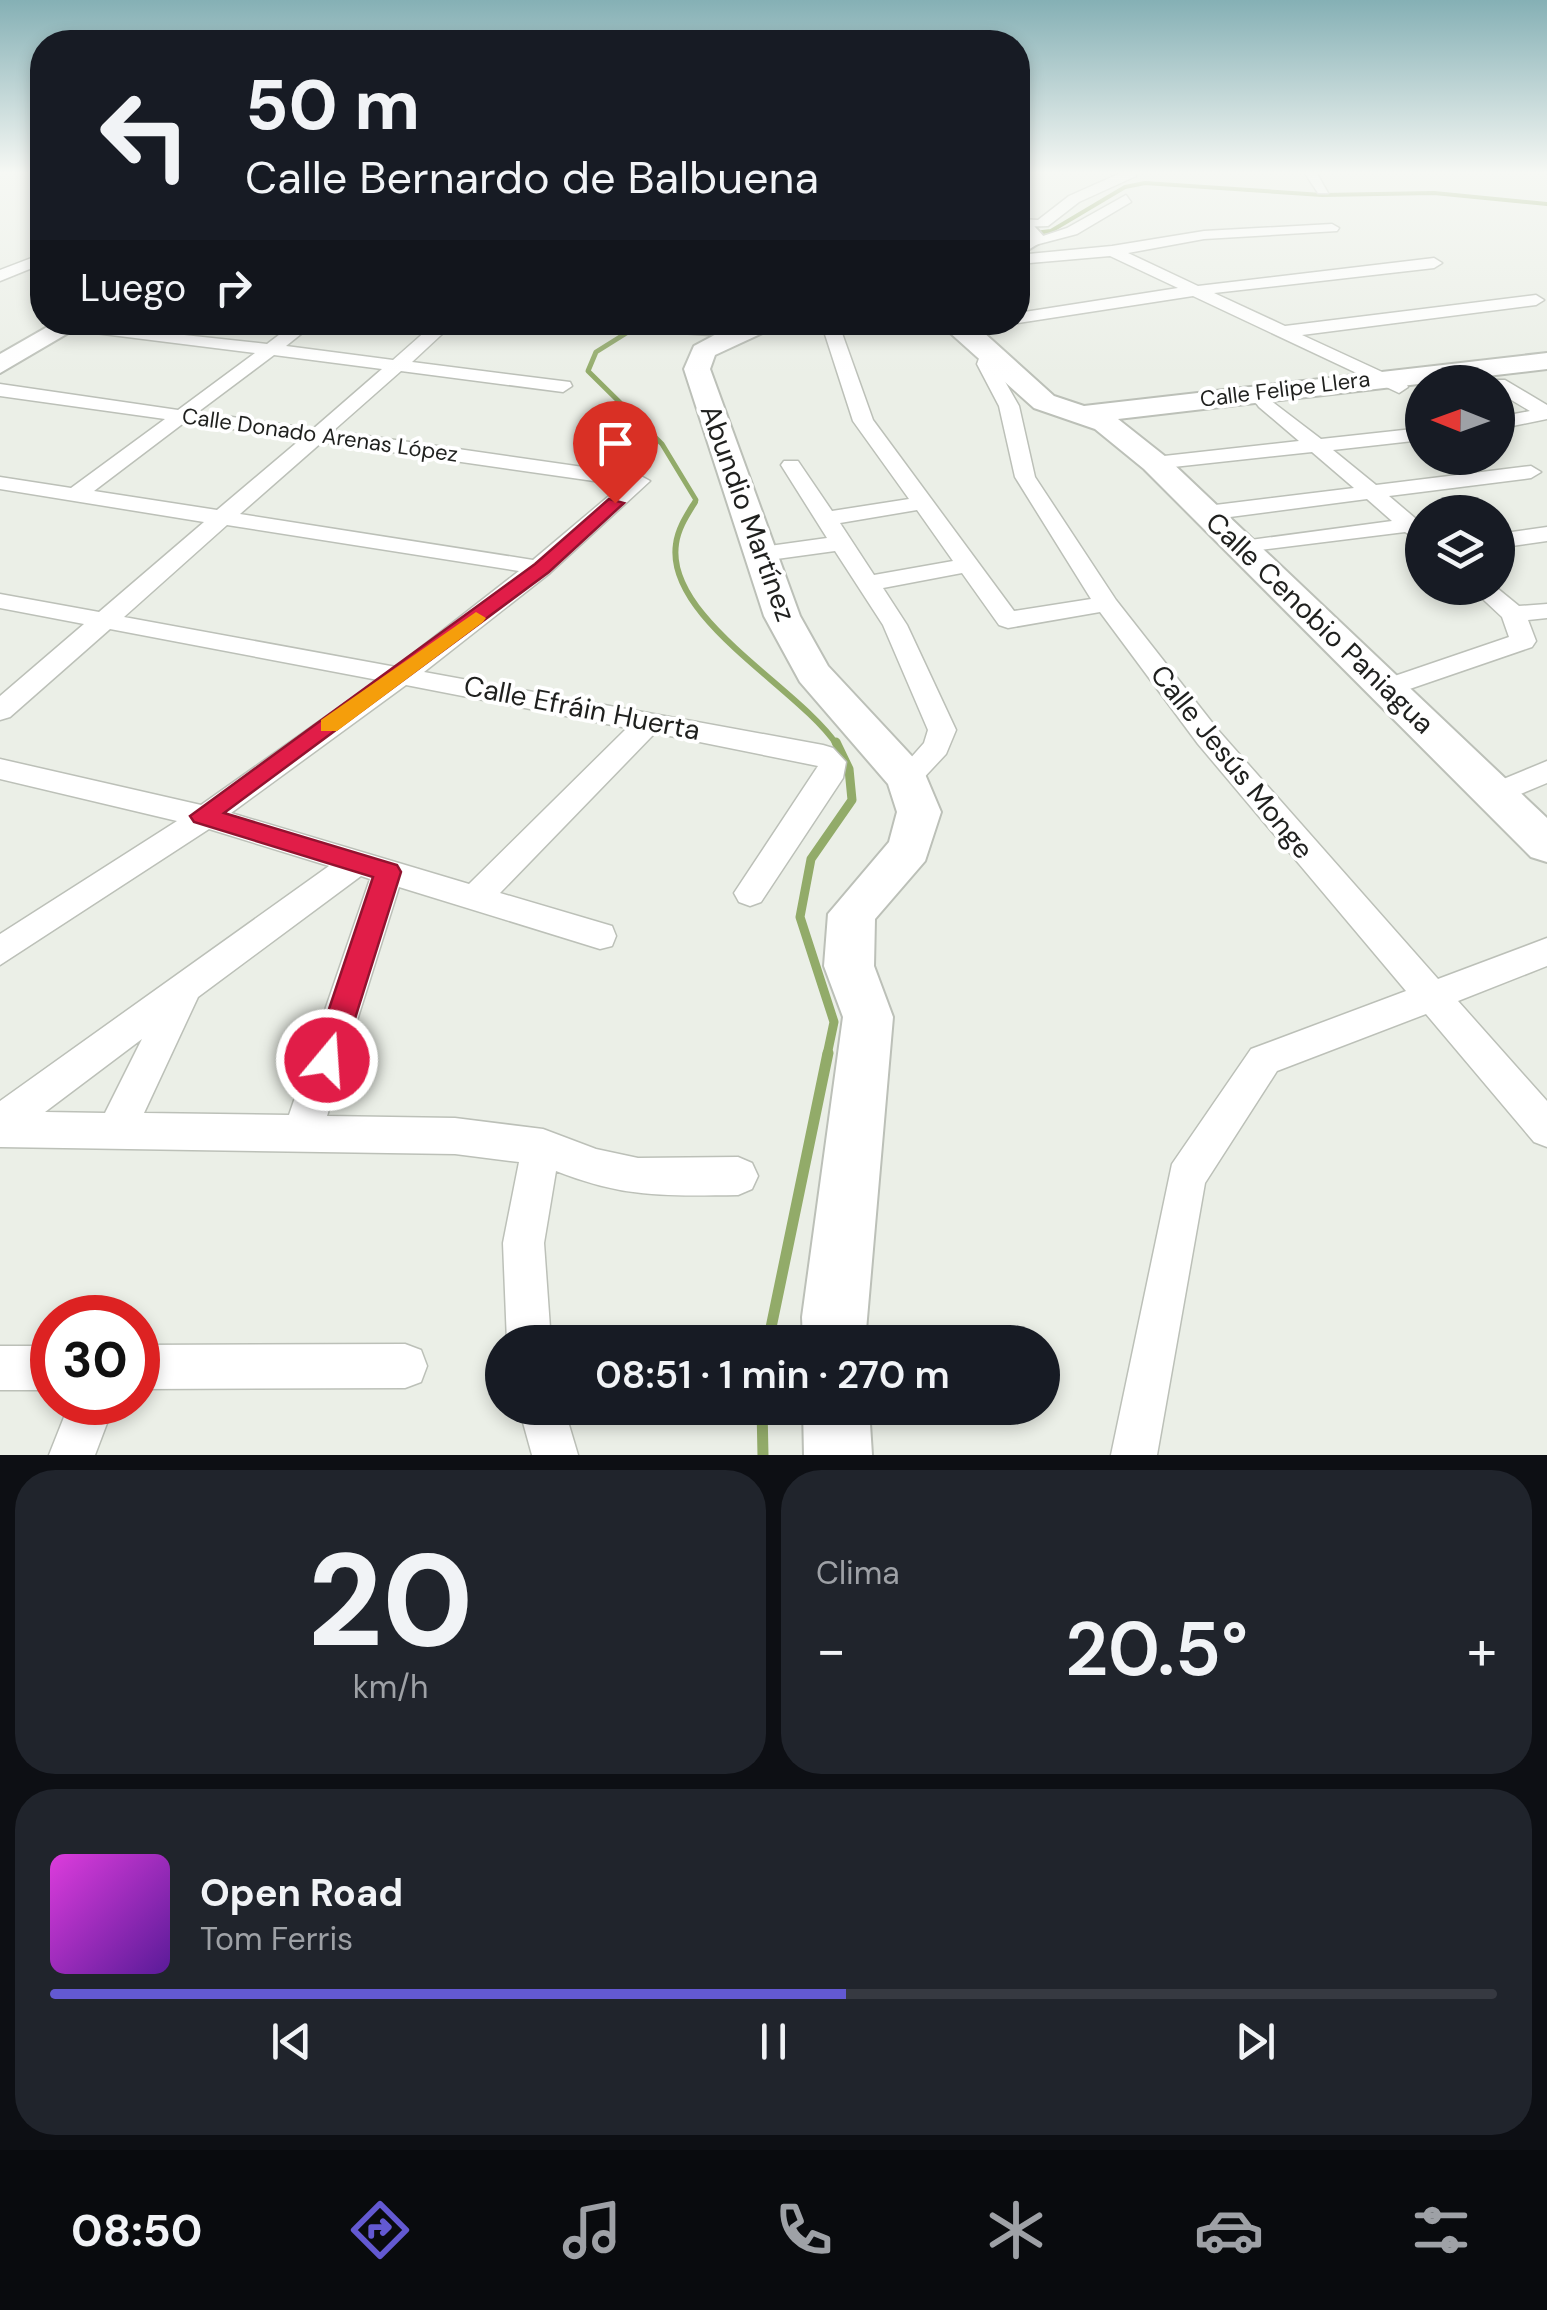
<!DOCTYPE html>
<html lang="es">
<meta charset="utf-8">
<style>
body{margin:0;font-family:"DM Sans",sans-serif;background:#20242c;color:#f1f3f6;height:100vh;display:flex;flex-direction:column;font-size:38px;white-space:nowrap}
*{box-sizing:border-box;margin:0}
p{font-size:32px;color:#9ea1a6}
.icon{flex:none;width:55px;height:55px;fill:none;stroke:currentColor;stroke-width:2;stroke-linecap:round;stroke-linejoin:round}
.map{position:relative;height:1455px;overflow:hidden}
.side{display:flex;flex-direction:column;gap:15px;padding:15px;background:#0d0f14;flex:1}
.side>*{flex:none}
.hud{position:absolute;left:30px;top:30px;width:1000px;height:305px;border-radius:40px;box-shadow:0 5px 15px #0003;background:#171b24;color:#f1f3f6;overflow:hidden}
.needle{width:65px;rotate:271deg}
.buttons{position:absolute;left:1405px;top:365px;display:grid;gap:20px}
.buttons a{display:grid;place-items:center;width:110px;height:110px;border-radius:50%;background:#171b24;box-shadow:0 5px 15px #0003;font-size:50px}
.speed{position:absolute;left:30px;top:1295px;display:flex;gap:20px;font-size:50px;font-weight:700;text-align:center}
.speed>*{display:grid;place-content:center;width:130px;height:130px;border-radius:50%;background:#171b24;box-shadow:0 5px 15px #0003;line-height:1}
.speed .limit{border:15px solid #d22;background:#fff;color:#111}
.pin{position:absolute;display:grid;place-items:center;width:85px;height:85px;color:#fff;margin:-102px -42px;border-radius:50% 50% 50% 0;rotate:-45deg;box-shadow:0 0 10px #0007}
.pin .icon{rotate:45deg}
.me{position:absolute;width:110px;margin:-55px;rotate:18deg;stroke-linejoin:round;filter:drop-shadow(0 0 8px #0008)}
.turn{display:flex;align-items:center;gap:35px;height:210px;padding:0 50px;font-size:45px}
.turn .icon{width:130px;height:130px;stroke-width:2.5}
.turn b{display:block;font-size:70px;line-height:85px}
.then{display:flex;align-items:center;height:95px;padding:0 50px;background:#0003;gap:20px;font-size:38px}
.big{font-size:75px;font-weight:600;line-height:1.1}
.side .tile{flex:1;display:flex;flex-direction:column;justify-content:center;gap:15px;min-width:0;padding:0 35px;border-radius:40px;background:#20242c}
.side .dial{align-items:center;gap:0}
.dial b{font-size:130px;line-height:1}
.song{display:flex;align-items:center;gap:30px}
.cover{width:120px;height:120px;border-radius:15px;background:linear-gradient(135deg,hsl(300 70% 55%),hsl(270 70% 35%))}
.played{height:10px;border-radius:5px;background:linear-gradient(90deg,#6359d2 55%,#363941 55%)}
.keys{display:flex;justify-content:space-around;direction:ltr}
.heat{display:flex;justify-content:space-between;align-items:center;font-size:55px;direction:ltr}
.side .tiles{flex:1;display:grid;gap:15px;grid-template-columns:1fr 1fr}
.tile:last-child{grid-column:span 2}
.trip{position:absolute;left:485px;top:1325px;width:575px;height:100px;border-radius:50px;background:#171b24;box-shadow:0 5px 15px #0003;font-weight:600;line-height:100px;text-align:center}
.tab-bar{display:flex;height:160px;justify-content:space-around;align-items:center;background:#090b0e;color:#9ea1a6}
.tab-bar .icon{width:70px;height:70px}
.tab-bar .current{color:#6359d2}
.tab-bar b{font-size:45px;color:#f1f3f6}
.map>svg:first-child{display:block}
</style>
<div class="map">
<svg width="1547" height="1455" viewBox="0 0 1547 1455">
<rect width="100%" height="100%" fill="#ebefe7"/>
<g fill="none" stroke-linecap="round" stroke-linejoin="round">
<path stroke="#92ab69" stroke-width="4" d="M1018,235l33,-4 74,-44 20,-4 177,12 112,-2 113,11"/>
<path stroke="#92ab69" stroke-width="5" d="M644,322l-48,30 -8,19 74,73 34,56 -2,4"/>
<path stroke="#92ab69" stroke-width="6" d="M695,502c-8,13 -17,26 -19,42 -11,74 123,144 161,201"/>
<path stroke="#92ab69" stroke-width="9" d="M827,1055l7,-33 -34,-105 11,-58 41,-59 -3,-31 -13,-27"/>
<path stroke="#92ab69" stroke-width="11" d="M768,1342l60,-289
M762,1408l1,47"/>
<g stroke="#bcc0b8" stroke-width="3">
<path id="street" d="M1123,172h12l1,4 -57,26 -31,24 -30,1v-8l20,1 31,-24z
M1304,172h12l12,21h-10z
M1126,195l5,7 -54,32 -42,11 -7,-4 39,-13z
M1332,224l7,4 -2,3 -133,8 -76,14 70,33 236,-28 8,5 -8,5 -220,25 71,33 251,-31 8,5 -8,5 -234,30 104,48 2,4 -9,6 -206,-97 -175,27 -2,-1 2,-9 160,-25 -68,-32 -92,8v-9l94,-9 92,-15z
M42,254v10l-42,17v-11z
M64,322l203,22 29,-22h20l-30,24 107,14 43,-38h19l-43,40 158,20 2,4 -9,6 -162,-21 -68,60 306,44 11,6 -100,92 -126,99 399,73 10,3 13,14 -3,16 -82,124 -11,4 -11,-4 -5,-9 84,-127 -163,-33 -155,160 112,33 4,10 -4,10 -12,3 -201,-62 -72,229 128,2 88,11 53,20 42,9 100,-1 14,6 6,13 -6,13 -14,6c-72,1 -114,3 -182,-24l-12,72 7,99h-44l-4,-99 16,-81 -64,-8 -455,-7v-46l329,-235 -120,-37 -209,136v-31l177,-113 -177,-42v-20l201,46 177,-125 -268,-51 -100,88 -10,3v-24l84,-72 -84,-16v-14l99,18 105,-90 -204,-33v-12l71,11 94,-69 -165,-23v-12l178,26 77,-57 -184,-23 -6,-1zM274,355l108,14 -69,60 -115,-17zM185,422l116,17 -84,71 -123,-19zM322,442l300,43 -89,75 -293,-46zM227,525l292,46 -123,96 -272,-50zM406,685l221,43 -158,156 -238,-71zM361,876l9,3 -81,236 -145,-2 54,-116zM142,1039l-37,74 -60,-1z
M585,322l154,5 9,5 -9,5 -146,-10z
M821,322h17l35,98 141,191 77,-12 -76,-122 -16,-71 -22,-42 5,-14h12l1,14 24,42 16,71 81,123 102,130 220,249 109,-41v28l-89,35 89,100v46l-13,-5 -108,-128 -149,57 -72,112 -48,272h-46l61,-291 79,-115 155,-58 -208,-247 -98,-132 -92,16 -9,-3 -37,-52 -79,15 24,37 49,105 -10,24 -29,31h-20l-4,-7 31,-35 4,-13 -45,-105 -48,-74 -73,10 -11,-7 11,-7 65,-9 -46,-73 3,-4h14l34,50 77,-12 -56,-78zM917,510l36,51 -79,14 -34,-52z
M952,322h47l-37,10z
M1491,380h14l42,25v14l-49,10v-12l32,-6 -32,-19v-10z
M1266,397l55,42 101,-11v12l-89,10 43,35 155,-19 10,6 -10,6 -142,18 33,28v18l-17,-10 -170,21 -3,-5 11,-7 149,-20 -25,-22 -160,21 -11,-7 11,-7 147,-18 -42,-36 -157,17 -10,-6 10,-6 144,-16 -40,-34 -3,-4z
M1547,527v14l-49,7v-14z
M1471,588h26l22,18 28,-2v14l-19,2 8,21 -4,6 -137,47h-18l-4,-6 4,-6 132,-45 -7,-20z
M1547,761v22l-53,22 -10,-4 -5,-7 5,-7z
M405,1344l16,6 6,16 -6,16 -16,6 -267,1v-44z
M0,1346h52v44h-52z
M70,1402h45l-20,53h-46z
M519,1408h45l14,47h-46z"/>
</g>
<g stroke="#bcc0b8" stroke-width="4">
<path id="secondary" d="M1018,214l7,2 21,23 -28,17v-16l4,-2 -4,-6z
M56,322h31l-87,51v-19z
M739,322h47l-71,33 -5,14 90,247 28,50 94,101 19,45 -16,49 -50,58 -1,47 19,51 -28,325h-62l-1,-25 41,-300 -19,-51 4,-52 61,-72 8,-30 -9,-28 -88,-102 -36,-66 -80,-247 10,-23z
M938,322h34l82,74 30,10 463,-53v16l-429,50 48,38 381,361v44l-16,-5 -387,-388 -49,-40 -61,-21z
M803,1408h66l3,47h-68z"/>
</g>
<use href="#street" fill="#fff" fill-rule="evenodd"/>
<use href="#secondary" fill="#fff" fill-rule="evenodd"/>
</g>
<linearGradient id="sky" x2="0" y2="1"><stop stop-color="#85b0b5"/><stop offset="0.46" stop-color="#f6f8f4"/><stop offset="1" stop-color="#f6f8f4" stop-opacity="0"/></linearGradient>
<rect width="1547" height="375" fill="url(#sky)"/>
<path fill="#e11d48" stroke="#92132f" stroke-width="2.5" d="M609,499l15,4 -75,69 -325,241 173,52 4,7 -59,188 -5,9 -10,4 -11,-4 -4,-9 61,-183 -179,-55 -4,-6 345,-252z"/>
<path fill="#f59e0b" d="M476,612l10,6 -3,4 -146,109h-16v-11z"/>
<g text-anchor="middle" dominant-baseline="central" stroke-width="8" stroke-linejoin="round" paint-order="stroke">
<g font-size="22" fill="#1f201e" stroke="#fff">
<text transform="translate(1285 389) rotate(-7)">Calle Felipe Llera</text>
<text transform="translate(320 435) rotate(8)">Calle Donado Arenas López</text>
</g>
<g font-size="28" fill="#1f201e" stroke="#fff">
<text transform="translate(748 513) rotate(70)">Abundio Martínez</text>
<text transform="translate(1320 623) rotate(44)">Calle Cenobio Paniagua</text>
<text transform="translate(582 708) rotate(11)">Calle Efráin Huerta</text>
<text transform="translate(1232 762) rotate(51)">Calle Jesús Monge</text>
</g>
</g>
</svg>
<div class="buttons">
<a><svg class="needle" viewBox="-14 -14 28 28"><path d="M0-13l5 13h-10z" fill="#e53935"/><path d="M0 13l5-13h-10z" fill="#9ea1a6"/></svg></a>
<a><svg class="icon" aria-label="layers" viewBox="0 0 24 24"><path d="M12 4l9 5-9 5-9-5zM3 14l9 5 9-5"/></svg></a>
</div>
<div class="speed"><div class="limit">30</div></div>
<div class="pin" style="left:615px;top:503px;background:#d93025"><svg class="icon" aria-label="arrive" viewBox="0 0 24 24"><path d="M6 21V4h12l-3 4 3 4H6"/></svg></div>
<svg class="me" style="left:327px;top:1060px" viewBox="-20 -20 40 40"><circle r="17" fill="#e11d48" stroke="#fff" stroke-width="3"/><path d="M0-11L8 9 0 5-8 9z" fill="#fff"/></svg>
<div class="trip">08:51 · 1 min · 270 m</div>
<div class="hud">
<div class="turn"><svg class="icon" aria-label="left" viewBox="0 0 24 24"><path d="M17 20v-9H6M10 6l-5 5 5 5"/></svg><div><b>50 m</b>Calle Bernardo de Balbuena</div></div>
<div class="then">Luego<svg class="icon" aria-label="right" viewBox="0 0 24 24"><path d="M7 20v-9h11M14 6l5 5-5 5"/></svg></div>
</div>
</div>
<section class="side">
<div class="tiles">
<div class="tile dial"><b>20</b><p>km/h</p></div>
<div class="tile"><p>Clima</p>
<div class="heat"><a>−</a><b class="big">20.5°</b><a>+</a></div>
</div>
<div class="tile">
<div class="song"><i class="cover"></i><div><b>Open Road</b><p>Tom Ferris</p></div></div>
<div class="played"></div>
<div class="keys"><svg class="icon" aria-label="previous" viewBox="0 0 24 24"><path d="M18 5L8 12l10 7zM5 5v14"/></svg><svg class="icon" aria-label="pause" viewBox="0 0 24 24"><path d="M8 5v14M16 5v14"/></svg><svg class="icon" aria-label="next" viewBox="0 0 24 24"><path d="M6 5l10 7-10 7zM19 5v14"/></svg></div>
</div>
</div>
</section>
<nav class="tab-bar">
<b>08:50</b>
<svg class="icon current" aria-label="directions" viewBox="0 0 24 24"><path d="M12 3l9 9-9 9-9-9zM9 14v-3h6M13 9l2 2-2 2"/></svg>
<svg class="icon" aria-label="music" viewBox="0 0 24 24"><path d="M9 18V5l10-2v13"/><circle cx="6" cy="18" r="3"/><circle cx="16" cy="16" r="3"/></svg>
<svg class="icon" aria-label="phone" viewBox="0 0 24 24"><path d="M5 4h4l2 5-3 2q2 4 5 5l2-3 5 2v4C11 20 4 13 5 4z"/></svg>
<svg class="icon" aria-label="climate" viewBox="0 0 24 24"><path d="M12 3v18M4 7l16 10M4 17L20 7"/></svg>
<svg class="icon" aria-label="car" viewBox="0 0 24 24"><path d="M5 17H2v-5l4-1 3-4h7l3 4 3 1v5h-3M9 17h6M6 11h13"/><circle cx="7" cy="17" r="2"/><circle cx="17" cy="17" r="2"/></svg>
<svg class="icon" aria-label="filters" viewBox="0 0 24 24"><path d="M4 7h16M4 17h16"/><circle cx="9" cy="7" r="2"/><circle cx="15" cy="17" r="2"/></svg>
</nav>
